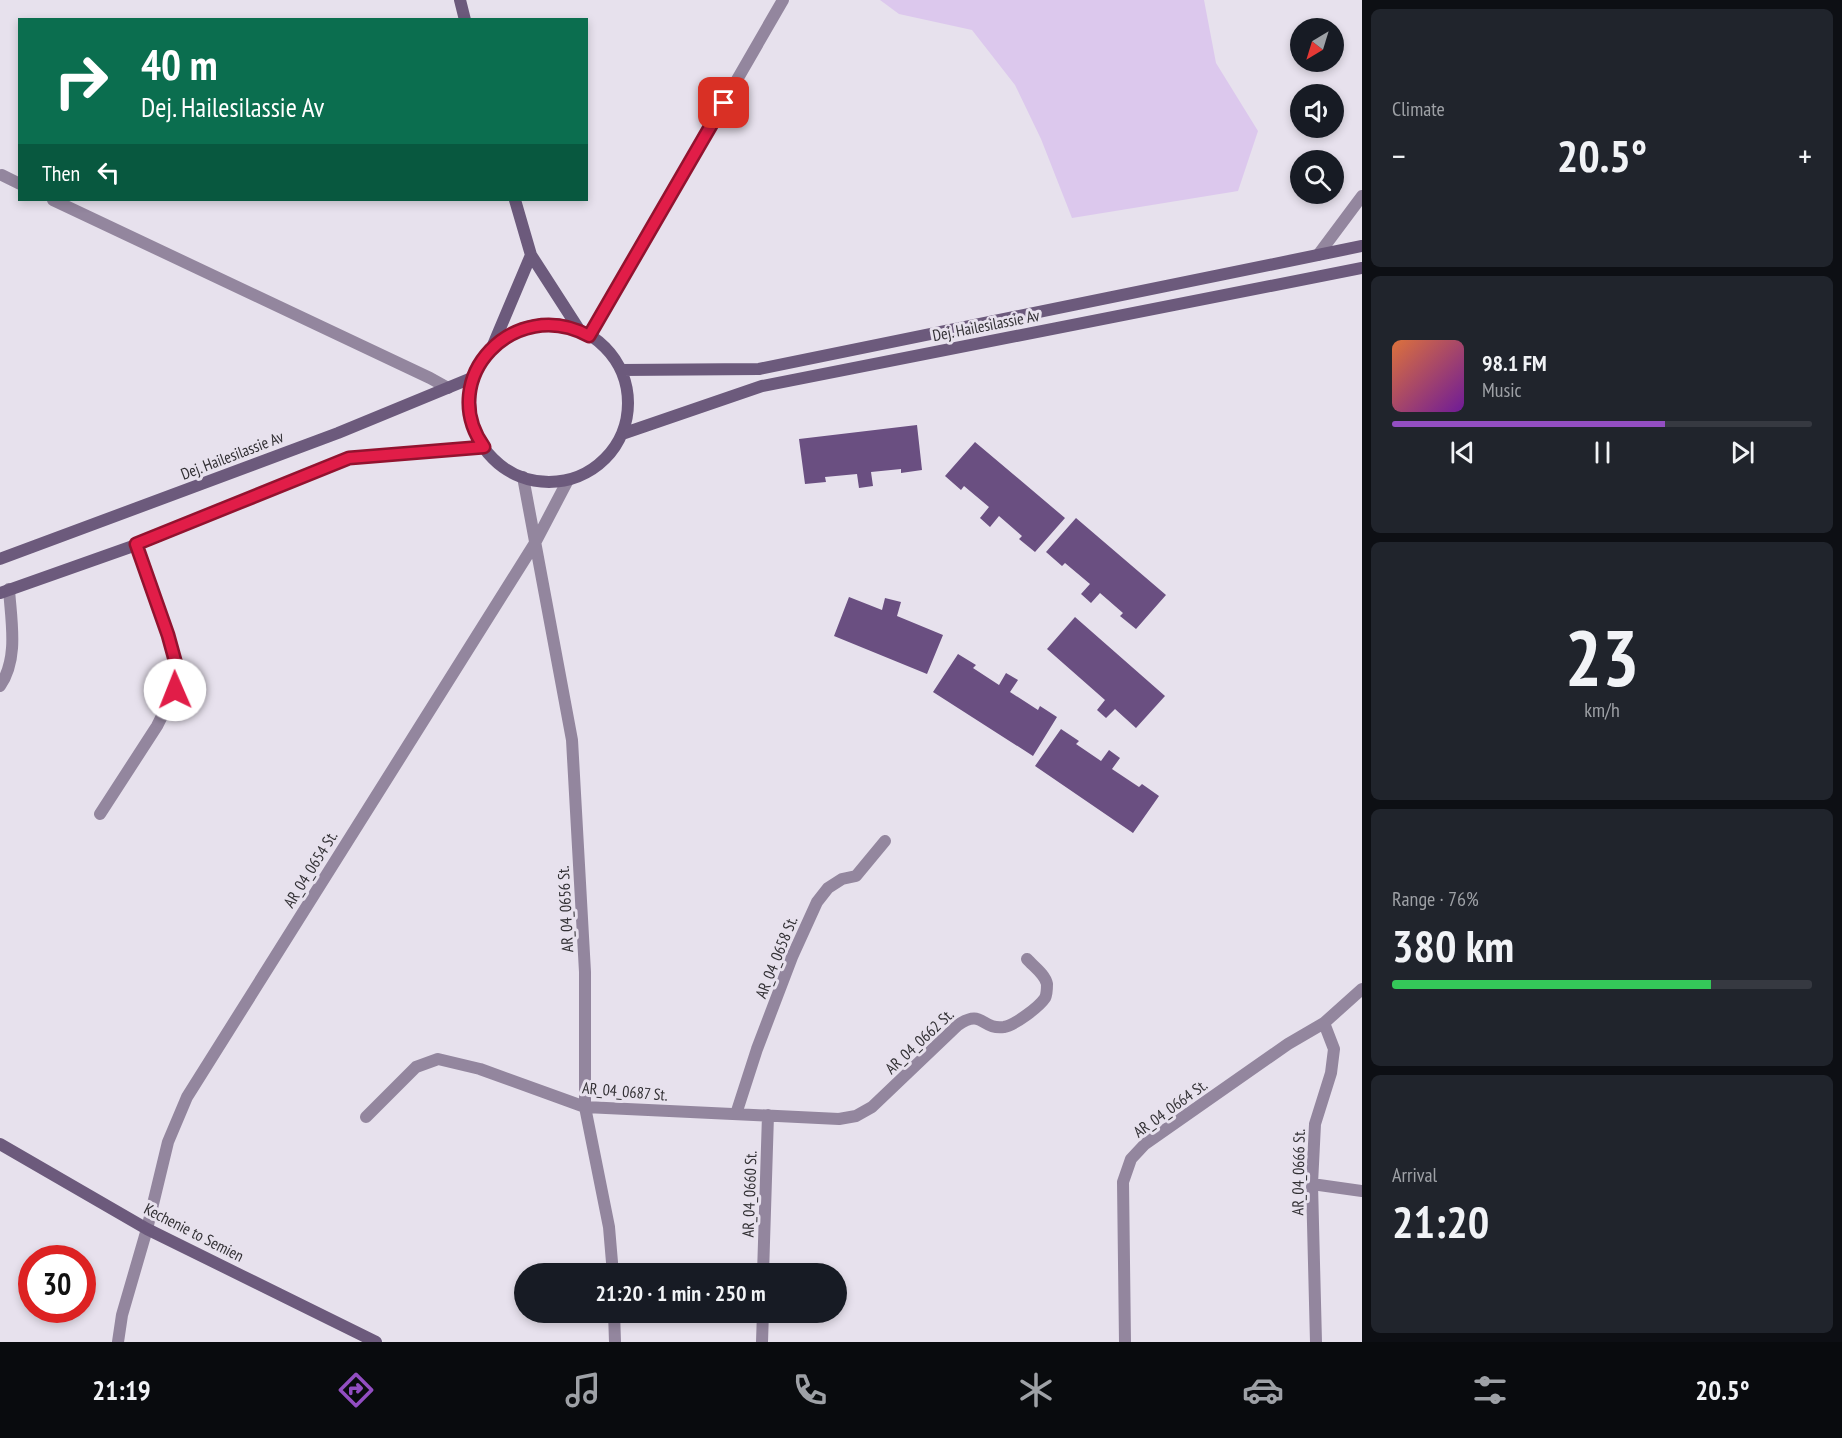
<!DOCTYPE html>
<meta charset="utf-8">
<style>
body{margin:0;font-family:"PT Sans Narrow",sans-serif;background:#20242c;color:#f1f3f6;height:100vh;display:flex;flex-direction:column;font-size:22px;white-space:nowrap}
*{box-sizing:border-box;margin:0}
p{font-size:20px;color:#9ea1a6}
.icon{flex:none;width:33px;height:33px;fill:none;stroke:currentColor;stroke-width:2;stroke-linecap:round;stroke-linejoin:round}
.map{position:relative;flex:1;overflow:hidden}
.details{display:flex;flex-direction:column;gap:9px;padding:9px;background:#0d0f14;width:480px}
.details>*{flex:none}
.guide{position:absolute;left:18px;top:18px;width:570px;height:183px;border-radius:0px;box-shadow:0 3px 9px #0003;background:#0b6e4f;color:#fff;overflow:hidden}
.needle{width:39px;rotate:218deg}
.buttons{position:absolute;left:1290px;top:18px;display:grid;gap:12px}
.buttons a{display:grid;place-items:center;width:54px;height:54px;border-radius:50%;background:#171b24;box-shadow:0 3px 9px #0003;font-size:30px}
.speed{position:absolute;left:18px;top:1245px;display:flex;gap:12px;font-size:30px;font-weight:700;text-align:center}
.speed>*{display:grid;place-content:center;width:78px;height:78px;border-radius:50%;background:#171b24;box-shadow:0 3px 9px #0003;line-height:1}
.speed .limit{border:9px solid #d22;background:#fff;color:#111}
.pin{position:absolute;display:grid;place-items:center;width:51px;height:51px;color:#fff;margin:-26px;border-radius:12px;box-shadow:0 3px 9px #0006}
.me{position:absolute;width:66px;margin:-33px;rotate:359deg;stroke-linejoin:round;filter:drop-shadow(0 0 4px #0008)}
.turn{display:flex;align-items:center;gap:21px;height:126px;padding:0 24px;font-size:27px}
.turn .icon{width:78px;height:78px;stroke-width:2.5}
.turn b{display:block;font-size:42px;line-height:51px}
.then{display:flex;align-items:center;height:57px;padding:0 24px;background:#0003;gap:12px;font-size:22px}
.big{font-size:45px;font-weight:700;line-height:1.1}
.details .card{flex:1;display:flex;flex-direction:column;justify-content:center;gap:9px;min-width:0;padding:0 21px;border-radius:9px;background:#20242c}
.details .dial{align-items:center;gap:0}
.dial b{font-size:78px;line-height:1}
.song{display:flex;align-items:center;gap:18px}
.cover{width:72px;height:72px;border-radius:9px;background:linear-gradient(135deg,hsl(20 70% 55%),hsl(280 70% 35%))}
.played{height:6px;border-radius:3px;background:linear-gradient(90deg,#934ec2 65%,#363941 65%)}
.keys{display:flex;justify-content:space-around;direction:ltr}
.heat{display:flex;justify-content:space-between;align-items:center;font-size:33px;direction:ltr}
.charge{height:9px;border-radius:4px;background:linear-gradient(90deg,#34c759 76%,#363941 0)}
.trip{position:absolute;left:514px;top:1263px;width:333px;height:60px;border-radius:30px;background:#171b24;box-shadow:0 3px 9px #0003;font-weight:700;line-height:60px;text-align:center}
.tabs{display:flex;height:96px;justify-content:space-around;align-items:center;background:#090b0e;color:#9ea1a6}
.tabs .icon{width:42px;height:42px}
.tabs .active{color:#934ec2}
.tabs b{font-size:27px;color:#f1f3f6}
main{display:flex;flex:1;min-height:0}
.map>svg:first-child{display:block}
</style>
<main>
<div class="map">
<svg width="1362" height="1342" viewBox="0 0 1362 1342">
<rect width="100%" height="100%" fill="#e7e1ed"/>
<path fill="#dcc8ed" d="M880,0h324l12,63 42,68 -20,60 -166,27 -31,-79 -26,-54 -43,-55 -73,-16z"/>
<path fill="#6a4f81" d="M917,425l5,45 -21,3v-4l-30,3 2,14 -14,2 -2,-14 -32,3 1,5 -21,2 -6,-45z
M975,442l90,76 -30,34 -16,-13 3,-3 -23,-20 -9,11 -10,-9 9,-11 -25,-21 -3,4 -16,-14z
M1076,518l90,77 -30,34 -16,-13 3,-3 -23,-20 -9,10 -10,-9 9,-10 -25,-21 -3,3 -16,-14z
M849,597l33,13 3,-12 16,4 -4,14 46,19 -16,39 -93,-38z
M1075,617l90,79 -29,32 -21,-19 -9,9 -9,-8 8,-10 -58,-51z
M958,654l18,11 -3,3 26,17 7,-12 12,7 -8,12 28,18 2,-4 17,11 -24,39 -100,-64z
M1061,729l18,12 -3,3 25,17 8,-11 11,8 -8,11 27,18 3,-3 17,12 -26,37 -98,-67z"/>
<g fill="none" stroke-linecap="round" stroke-linejoin="round">
<path stroke="#93869e" stroke-width="12" d="M2,175l18,9
M53,200l377,178 18,10"/>
<path stroke="#93869e" stroke-width="12" d="M1318,255l44,-59
M523,477l49,263 13,232v135l24,120 4,47
M0,686c19,-28 11,-65 9,-97
M100,814l57,-88 18,-36 1,-26 -8,-29 -32,-90
M736,1114l21,-65 35,-92 25,-55 11,-14 14,-9 14,-3 29,-35
M366,1117l50,-50 22,-8 42,10 105,38 254,12 17,-3 16,-9 86,-82c25,-17 23,5 46,2 11,-2 35,-20 41,-29 2,-4 2,-10 2,-14 -2,-10 -14,-18 -20,-25
M1312,1184l50,7
M763,1274l5,-159
M614,1312l1,30
M118,1342l4,-27 25,-86 21,-87 19,-45 348,-554 33,-63
M762,1342l1,-30
M1125,1342l-2,-160 8,-23 14,-15 143,-100 36,-21 38,-34
M1316,1342l-4,-158 3,-60 16,-51 3,-24 -10,-26"/>
<path stroke="#93869e" stroke-width="12" d="M589,336l194,-336"/>
<path stroke="#6c5a7c" stroke-width="12" d="M460,0l5,20
M515,200l16,55 49,76
M470 403a79 79 0 1 1 158 0a79 79 0 1 1-158 0Z
M493,345l38,-90
M621,370l138,-1 603,-123
M622,434l140,-48 600,-118
M0,559l338,-126 136,-56
M0,593l136,-48 213,-87 135,-11
M0,1144l147,85 229,113"/>
</g>
<g fill="none" stroke-linecap="round" stroke-linejoin="round">
<g stroke="#92132f" stroke-width="15">
<path id="route" d="M175,690l1,-26 -8,-29 -32,-91 213,-86 135,-11c-49,-69 31,-152 105,-111l135,-233"/>
</g>
<use href="#route" stroke="#e11d48" stroke-width="10"/>
</g>
<g text-anchor="middle" dominant-baseline="central" stroke-width="6" stroke-linejoin="round" paint-order="stroke">
<g font-size="16" fill="#323034" stroke="#e7e1ed">
<text transform="translate(986 325) rotate(-11)">Dej. Hailesilassie Av</text>
<text transform="translate(232 455) rotate(-21)">Dej. Hailesilassie Av</text>
<text transform="translate(310 869) rotate(-58)">AR_04_0654 St.</text>
<text transform="translate(565 909) rotate(-93)">AR_04_0656 St.</text>
<text transform="translate(776 957) rotate(-68)">AR_04_0658 St.</text>
<text transform="translate(919 1041) rotate(-43)">AR_04_0662 St.</text>
<text transform="translate(625 1091) rotate(5)">AR_04_0687 St.</text>
<text transform="translate(1170 1108) rotate(-36)">AR_04_0664 St.</text>
<text transform="translate(1298 1172) rotate(-89)">AR_04_0666 St.</text>
<text transform="translate(749 1194) rotate(-88)">AR_04_0660 St.</text>
<text transform="translate(194 1232) rotate(27)">Kechenie to Semien</text>
</g>
</g>
</svg>
<div class="buttons">
<a><svg class="needle" viewBox="-14 -14 28 28"><path d="M0-13l5 13h-10z" fill="#e53935"/><path d="M0 13l5-13h-10z" fill="#9ea1a6"/></svg></a>
<a><svg class="icon" aria-label="sound" viewBox="0 0 24 24"><path d="M4 9h4l5-4v14l-5-4H4zM17 9q2 3 0 6"/></svg></a>
<a><svg class="icon" aria-label="search" viewBox="0 0 24 24"><circle cx="10" cy="10" r="6"/><path d="M15 15l6 6"/></svg></a>
</div>
<div class="speed"><div class="limit">30</div></div>
<div class="pin" style="left:724px;top:103px;background:#d93025"><svg class="icon" aria-label="arrive" viewBox="0 0 24 24"><path d="M6 21V4h12l-3 4 3 4H6"/></svg></div>
<svg class="me" style="left:175px;top:690px" viewBox="-20 -20 40 40"><circle r="19" fill="#fff"/><path d="M0-13L10 11 0 6-10 11z" fill="#e11d48"/></svg>
<div class="trip">21:20 · 1 min · 250 m</div>
<div class="guide">
<div class="turn"><svg class="icon" aria-label="right" viewBox="0 0 24 24"><path d="M7 20v-9h11M14 6l5 5-5 5"/></svg><div><b>40 m</b>Dej. Hailesilassie Av</div></div>
<div class="then">Then<svg class="icon" aria-label="left" viewBox="0 0 24 24"><path d="M17 20v-9H6M10 6l-5 5 5 5"/></svg></div>
</div>
</div>
<section class="details">
<div class="card"><p>Climate</p>
<div class="heat"><a>−</a><b class="big">20.5°</b><a>+</a></div>
</div>
<div class="card">
<div class="song"><i class="cover"></i><div><b>98.1 FM</b><p>Music</p></div></div>
<div class="played"></div>
<div class="keys"><svg class="icon" aria-label="previous" viewBox="0 0 24 24"><path d="M18 5L8 12l10 7zM5 5v14"/></svg><svg class="icon" aria-label="pause" viewBox="0 0 24 24"><path d="M8 5v14M16 5v14"/></svg><svg class="icon" aria-label="next" viewBox="0 0 24 24"><path d="M6 5l10 7-10 7zM19 5v14"/></svg></div>
</div>
<div class="card dial"><b>23</b><p>km/h</p></div>
<div class="card"><p>Range · 76%</p><b class="big">380 km</b><div class="charge"></div></div>
<div class="card"><p>Arrival</p><b class="big">21:20</b></div>
</section>
</main>
<nav class="tabs">
<b>21:19</b>
<svg class="icon active" aria-label="directions" viewBox="0 0 24 24"><path d="M12 3l9 9-9 9-9-9zM9 14v-3h6M13 9l2 2-2 2"/></svg>
<svg class="icon" aria-label="music" viewBox="0 0 24 24"><path d="M9 18V5l10-2v13"/><circle cx="6" cy="18" r="3"/><circle cx="16" cy="16" r="3"/></svg>
<svg class="icon" aria-label="phone" viewBox="0 0 24 24"><path d="M5 4h4l2 5-3 2q2 4 5 5l2-3 5 2v4C11 20 4 13 5 4z"/></svg>
<svg class="icon" aria-label="climate" viewBox="0 0 24 24"><path d="M12 3v18M4 7l16 10M4 17L20 7"/></svg>
<svg class="icon" aria-label="car" viewBox="0 0 24 24"><path d="M5 17H2v-5l4-1 3-4h7l3 4 3 1v5h-3M9 17h6M6 11h13"/><circle cx="7" cy="17" r="2"/><circle cx="17" cy="17" r="2"/></svg>
<svg class="icon" aria-label="filters" viewBox="0 0 24 24"><path d="M4 7h16M4 17h16"/><circle cx="9" cy="7" r="2"/><circle cx="15" cy="17" r="2"/></svg>
<b>20.5°</b>
</nav>
